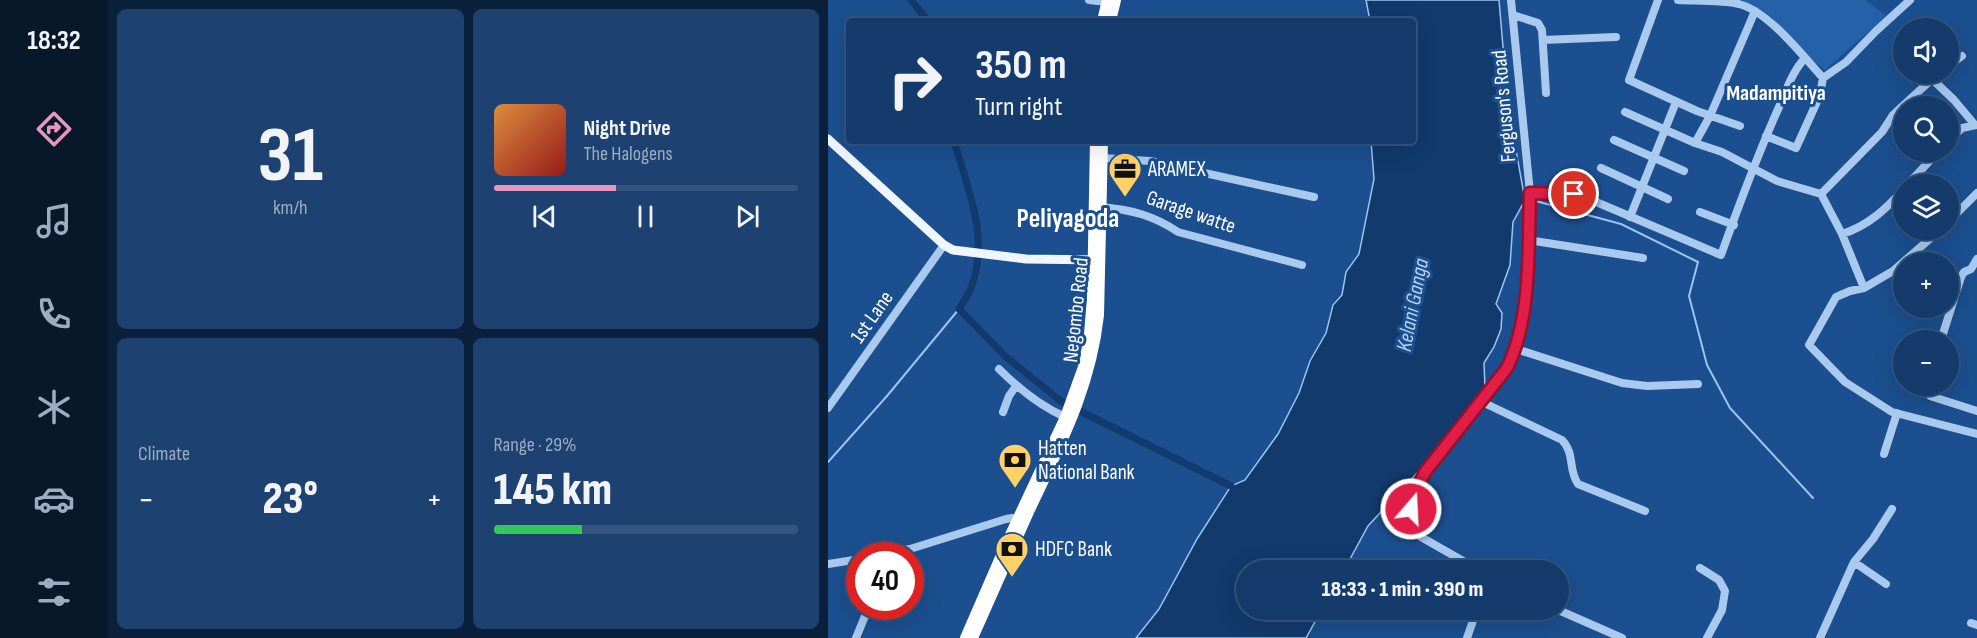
<!DOCTYPE html>
<meta charset="utf-8">
<style>
body{margin:0;font-family:"Sofia Sans Condensed",sans-serif;background:#1d4271;color:#f1f3f6;height:100vh;display:flex;flex-direction:column;font-size:22px;white-space:nowrap}
*{box-sizing:border-box;margin:0}
p{font-size:20px;color:#9dadc1}
.icon{flex:none;width:33px;height:33px;fill:none;stroke:currentColor;stroke-width:2;stroke-linecap:round;stroke-linejoin:round}
.map{position:relative;flex:1;overflow:hidden}
.panel{display:flex;flex-direction:column;gap:9px;padding:9px;background:#0b203b;width:720px}
.panel>*{flex:none}
.top-card{position:absolute;left:18px;top:18px;width:570px;height:126px;border-radius:6px;box-shadow:0 6px 24px #0002,0 0 0 2px #33557e;background:#143b6b;color:#f1f3f6;overflow:hidden}
.buttons{position:absolute;left:1065px;top:18px;display:grid;gap:12px}
.buttons a{display:grid;place-items:center;width:66px;height:66px;border-radius:50%;background:#143b6b;box-shadow:0 6px 24px #0002,0 0 0 2px #33557e;font-size:30px}
.speed{position:absolute;left:18px;top:542px;display:flex;gap:12px;font-size:30px;font-weight:700;text-align:center}
.speed>*{display:grid;place-content:center;width:78px;height:78px;border-radius:50%;background:#143b6b;box-shadow:0 6px 24px #0002,0 0 0 2px #33557e;line-height:1}
.speed .limit{border:9px solid #d22;background:#fff;color:#111}
.pin{position:absolute;display:grid;place-items:center;width:51px;height:51px;color:#fff;margin:-26px;border:3px solid #fff;border-radius:50%;box-shadow:0 2px 6px #0007}
.me{position:absolute;width:66px;margin:-33px;rotate:19deg;stroke-linejoin:round;filter:drop-shadow(0 0 4px #0008)}
.turn{display:flex;align-items:center;gap:21px;height:126px;padding:0 30px;font-size:27px}
.turn .icon{width:78px;height:78px;stroke-width:2.5}
.turn b{display:block;font-size:42px;line-height:51px}
.big{font-size:45px;font-weight:800;line-height:1.1}
.panel .card{flex:1;display:flex;flex-direction:column;justify-content:center;gap:9px;min-width:0;padding:0 21px;border-radius:9px;background:#1d4271}
.panel .dial{align-items:center;gap:0}
.dial b{font-size:78px;line-height:1}
.song{display:flex;align-items:center;gap:18px}
.cover{width:72px;height:72px;border-radius:9px;background:linear-gradient(135deg,hsl(30 70% 55%),hsl(0 70% 35%))}
.played{height:6px;border-radius:3px;background:linear-gradient(90deg,#e797bd 40%,#33557e 40%)}
.keys{display:flex;justify-content:space-around;direction:ltr}
.heat{display:flex;justify-content:space-between;align-items:center;font-size:33px;direction:ltr}
.charge{height:9px;border-radius:4px;background:linear-gradient(90deg,#34c759 29%,#33557e 0)}
.panel .tiles{flex:1;display:grid;gap:9px;grid-template-columns:repeat(2,1fr)}
.trip{position:absolute;left:408px;top:560px;width:333px;height:60px;border-radius:30px;background:#143b6b;box-shadow:0 6px 24px #0002,0 0 0 2px #33557e;font-weight:800;line-height:60px;text-align:center}
main{display:flex;flex:1;min-height:0}
.tab-bar{display:flex;flex-direction:column;width:108px;justify-content:space-around;align-items:center;background:#08182b;color:#9dadc1}
.tab-bar .icon{width:42px;height:42px}
.tab-bar .current{color:#e797bd}
.tab-bar b{font-size:27px;color:#f1f3f6}
.map>svg:first-child{display:block}
</style>
<main>
<nav class="tab-bar">
<b>18:32</b>
<svg class="icon current" aria-label="directions" viewBox="0 0 24 24"><path d="M12 3l9 9-9 9-9-9zM9 14v-3h6M13 9l2 2-2 2"/></svg>
<svg class="icon" aria-label="music" viewBox="0 0 24 24"><path d="M9 18V5l10-2v13"/><circle cx="6" cy="18" r="3"/><circle cx="16" cy="16" r="3"/></svg>
<svg class="icon" aria-label="phone" viewBox="0 0 24 24"><path d="M5 4h4l2 5-3 2q2 4 5 5l2-3 5 2v4C11 20 4 13 5 4z"/></svg>
<svg class="icon" aria-label="climate" viewBox="0 0 24 24"><path d="M12 3v18M4 7l16 10M4 17L20 7"/></svg>
<svg class="icon" aria-label="car" viewBox="0 0 24 24"><path d="M5 17H2v-5l4-1 3-4h7l3 4 3 1v5h-3M9 17h6M6 11h13"/><circle cx="7" cy="17" r="2"/><circle cx="17" cy="17" r="2"/></svg>
<svg class="icon" aria-label="filters" viewBox="0 0 24 24"><path d="M4 7h16M4 17h16"/><circle cx="9" cy="7" r="2"/><circle cx="15" cy="17" r="2"/></svg>
</nav>
<section class="panel">
<div class="tiles">
<div class="card dial"><b>31</b><p>km/h</p></div>
<div class="card">
<div class="song"><i class="cover"></i><div><b>Night Drive</b><p>The Halogens</p></div></div>
<div class="played"></div>
<div class="keys"><svg class="icon" aria-label="previous" viewBox="0 0 24 24"><path d="M18 5L8 12l10 7zM5 5v14"/></svg><svg class="icon" aria-label="pause" viewBox="0 0 24 24"><path d="M8 5v14M16 5v14"/></svg><svg class="icon" aria-label="next" viewBox="0 0 24 24"><path d="M6 5l10 7-10 7zM19 5v14"/></svg></div>
</div>
<div class="card"><p>Climate</p>
<div class="heat"><a>−</a><b class="big">23°</b><a>+</a></div>
</div>
<div class="card"><p>Range · 29%</p><b class="big">145 km</b><div class="charge"></div></div>
</div>
</section>
<div class="map">
<svg width="1149" height="638" viewBox="0 0 1149 638">
<rect width="100%" height="100%" fill="#1b4f8f"/>
<path fill="#2461a8" d="M915,0h123l20,16 -61,54 -40,-32z"/>
<path fill="#123a6d" stroke="#9cc4f0" stroke-width="1.5" d="M538,0h133l9,106 17,94 -12,22 -3,43 -14,39 6,9 -1,16 -7,18 -10,16 1,25 -31,45 -86,93 -24,44h-98v39h76l-16,29h-170l23,-29 38,-70 34,-53 14,-6 33,-46 21,-41 11,-32 16,-28 7,-28 9,-10 4,-23 13,-18 15,-75 -3,-38h42v-120h-43z"/>
<g fill="none" stroke-linecap="round" stroke-linejoin="round">
<path stroke="#9cc4f0" stroke-width="2" d="M704,200l89,24 77,38 -9,34 18,69 23,43 83,90
M0,462l59,-66 72,-87"/>
<path stroke="#123a6d" stroke-width="7" d="M83,0l17,21
M126,141c14,49 36,97 17,147 -3,7 -8,14 -12,21l46,47 57,46 169,84"/>
<path stroke="#a9c9ee" stroke-width="8" d="M261,0l18,2
M830,0l-29,80 68,31 43,15
M850,0c18,1 44,0 61,4 30,8 63,51 84,74l23,-16 30,-31 34,-31
M685,15l25,8 4,7 4,63
M715,40l73,-3
M1120,66l14,-10
M797,112l70,31 27,9 55,29 44,13 21,40 22,54
M938,136l30,12 24,-53 3,-17
M786,140l70,31
M1120,141l14,-13 15,-3
M867,143l15,-27 45,-105
M275,158l47,3 164,36
M773,168l67,31
M1080,184l30,-32
M702,193l30,-1 22,4 139,59c18,-50 36,-99 58,-148 7,-16 13,-35 26,-49
M993,194l61,-62 11,-17 39,-36 22,21 21,25
M274,207c29,3 51,8 76,25l124,33
M872,212l34,13
M802,217l46,-115
M1120,222l29,-29
M1112,230l-47,41 -29,17 -14,3 -14,6 -27,48 36,37 47,30 85,22
M1014,234c26,-8 44,-25 62,-45
M700,240l115,18
M1113,340l20,-63 3,-5 7,-3 6,-10
M688,349l106,34 25,3 51,-2
M171,369c19,19 41,37 66,48
M1100,386v8l2,2 47,15
M652,401l82,39c13,13 6,30 16,44l67,27
M0,408l116,-163
M175,412l6,-16 7,-10
M1056,454l13,-41
M52,555l30,-6 96,-30 6,-1 8,2
M1026,562l32,22
M0,564l32,-5
M872,568l19,12 6,11 -3,19 -15,28
M651,570l-58,-33 -7,-12 -3,-16 6,-20 8,-16 72,-92 10,-13 9,-19 11,-66 3,-90 -19,-193
M728,609l66,29
M1143,623l6,2
M28,638l9,-22 28,-10
M639,638l10,-29
M992,638l34,-76 19,-23 19,-30"/>
<path stroke="#f0f6ff" stroke-width="9" d="M0,139l116,106 9,5 73,9 74,1"/>
<path stroke="#fff" stroke-width="10" d="M274,21l5,-21
M283,21l5,-21
M137,638l43,-99 57,-122 18,-50 6,-33 3,-36 3,-157
M145,638c19,-42 37,-84 56,-126 31,-66 62,-123 70,-197l4,-174"/>
</g>
<g fill="none" stroke-linecap="round" stroke-linejoin="round">
<g stroke="#92132f" stroke-width="15">
<path id="route" d="M583,509l6,-20 8,-17 82,-104c25,-51 21,-119 23,-175l44,1"/>
</g>
<use href="#route" stroke="#e11d48" stroke-width="10"/>
</g>
<defs>
<g id="office-pin" transform="scale(1.725)"><path d="M0 17L-7.5 6A9.5 9.5 0 1 1 7.5 6Z" fill="#ffd166" stroke="#1b4f8f"/><path d="M-6-3h4V-5.5h4V-3h4V5H-6ZM-1-4.5V-3h2v-1.5ZM-6 0V1H6V0Z" fill="#111"/></g>
<g id="bank-pin" transform="scale(1.725)"><path d="M0 17L-7.5 6A9.5 9.5 0 1 1 7.5 6Z" fill="#ffd166" stroke="#1b4f8f"/><path d="M-6-4H6V4H-6ZM0-2.3a2.3 2.3 0 1 0 0 4.6a2.3 2.3 0 1 0 0-4.6Z" fill="#111"/></g>
</defs>
<g fill-rule="evenodd">
<use href="#office-pin" x="297" y="169"/>
<use href="#bank-pin" x="187" y="460"/>
<use href="#bank-pin" x="184" y="549"/>
</g>
<g text-anchor="middle" dominant-baseline="central" stroke-width="6" stroke-linejoin="round" paint-order="stroke">
<g font-size="21" fill="#fff" stroke="#1b4f8f">
<text transform="translate(676 106) rotate(-95)">Ferguson's Road</text>
<text transform="translate(363 212) rotate(19)">Garage watte</text>
<text transform="translate(248 310) rotate(-84)">Negombo Road</text>
<text transform="translate(44 317) rotate(-55)">1st Lane</text>
</g>
<g font-size="21" fill="#fff" stroke="#1b4f8f" text-anchor="start">
<text x="320" y="169">ARAMEX</text>
<text x="210" y="448">Hatten<tspan x="210" dy="24">National Bank</tspan></text>
<text x="207" y="549">HDFC Bank</text>
</g>
<g font-size="22" font-weight="bold" fill="#fff" stroke="#1b4f8f">
<text x="948" y="93">Madampitiya</text>
</g>
<g font-size="22" font-style="italic" fill="#b5d3f5" stroke="#1b4f8f">
<text transform="translate(585 305) rotate(-79)">Kelani Ganga</text>
</g>
<g font-size="27" font-weight="bold" fill="#fff" stroke="#1b4f8f">
<text x="240" y="219">Peliyagoda</text>
</g>
</g>
</svg>
<div class="buttons">
<a><svg class="icon" aria-label="sound" viewBox="0 0 24 24"><path d="M4 9h4l5-4v14l-5-4H4zM17 9q2 3 0 6"/></svg></a>
<a><svg class="icon" aria-label="search" viewBox="0 0 24 24"><circle cx="10" cy="10" r="6"/><path d="M15 15l6 6"/></svg></a>
<a><svg class="icon" aria-label="layers" viewBox="0 0 24 24"><path d="M12 4l9 5-9 5-9-5zM3 14l9 5 9-5"/></svg></a>
<a>+</a>
<a>−</a>
</div>
<div class="speed"><div class="limit">40</div></div>
<div class="pin" style="left:746px;top:194px;background:#d93025"><svg class="icon" aria-label="arrive" viewBox="0 0 24 24"><path d="M6 21V4h12l-3 4 3 4H6"/></svg></div>
<svg class="me" style="left:583px;top:509px" viewBox="-20 -20 40 40"><circle r="17" fill="#e11d48" stroke="#fff" stroke-width="3"/><path d="M0-11L8 9 0 5-8 9z" fill="#fff"/></svg>
<div class="trip">18:33 · 1 min · 390 m</div>
<div class="top-card">
<div class="turn"><svg class="icon" aria-label="right" viewBox="0 0 24 24"><path d="M7 20v-9h11M14 6l5 5-5 5"/></svg><div><b>350 m</b>Turn right</div></div>
</div>
</div>
</main>
